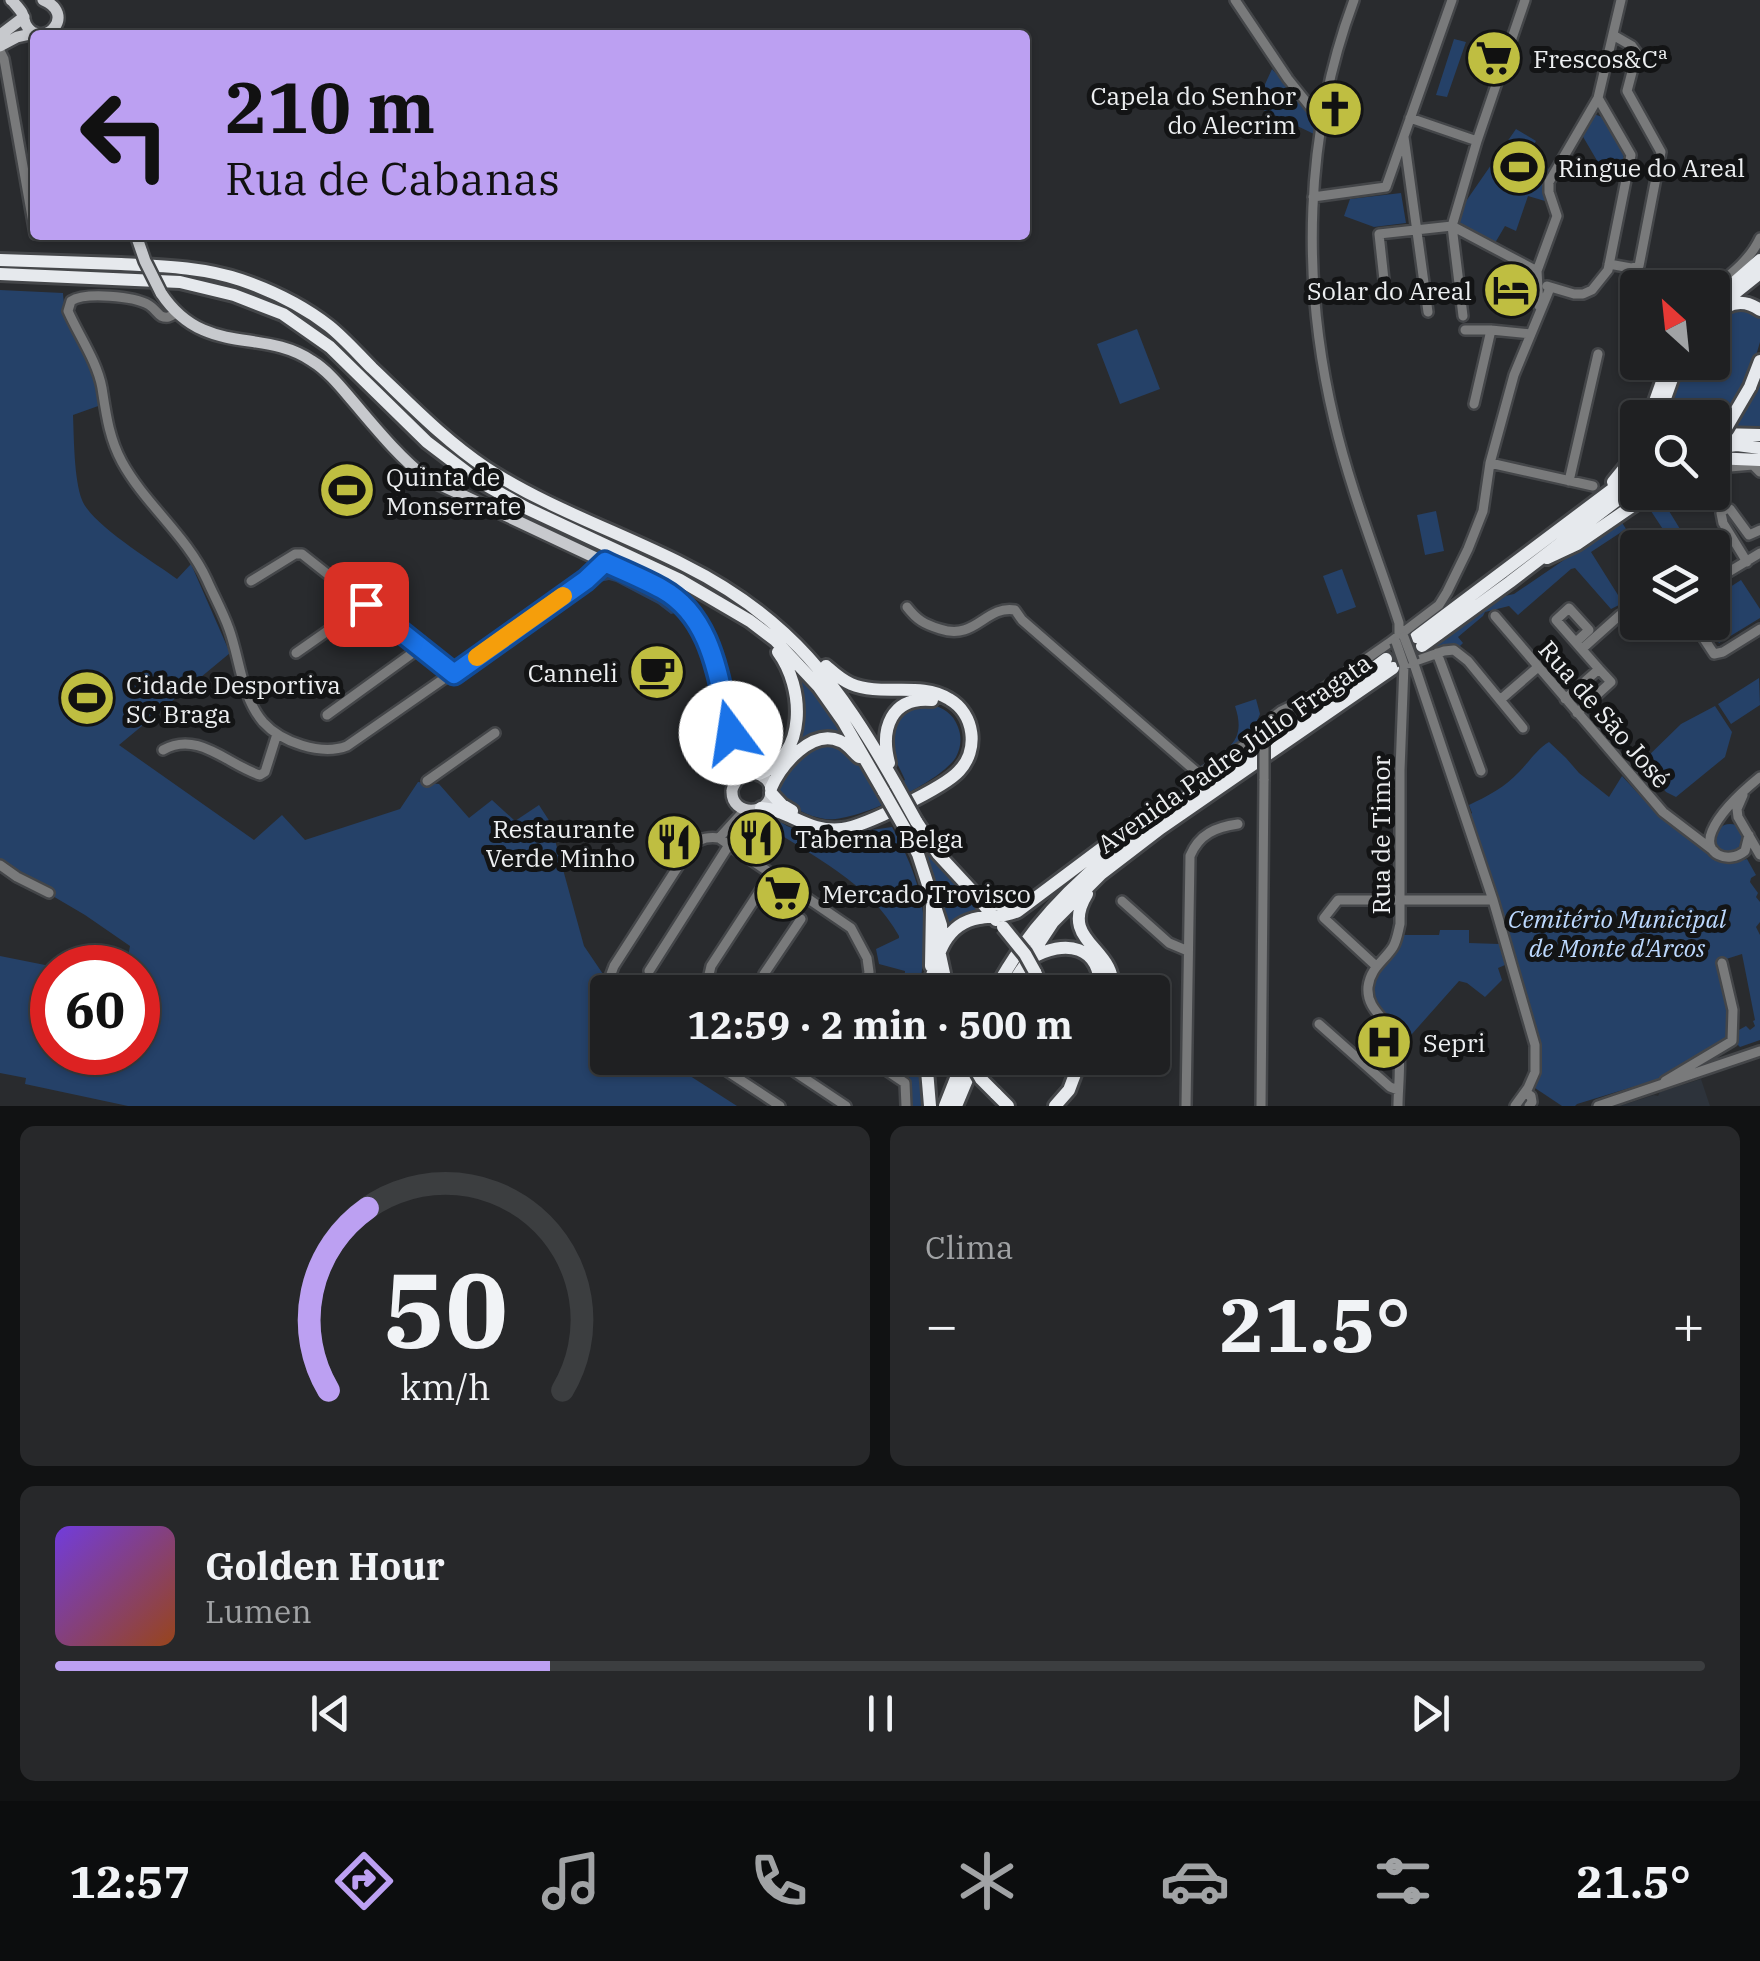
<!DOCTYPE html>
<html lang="pt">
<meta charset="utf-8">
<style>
body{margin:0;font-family:"IBM Plex Serif",serif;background:#27282a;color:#f1f3f6;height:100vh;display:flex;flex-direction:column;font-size:38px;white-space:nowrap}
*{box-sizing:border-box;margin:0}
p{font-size:32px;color:#a1a3a5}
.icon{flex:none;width:55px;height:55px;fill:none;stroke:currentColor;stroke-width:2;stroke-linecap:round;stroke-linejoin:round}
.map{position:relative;height:1106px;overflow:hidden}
.drawer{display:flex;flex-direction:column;gap:20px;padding:20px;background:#111213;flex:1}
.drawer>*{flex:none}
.banner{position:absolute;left:30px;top:30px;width:1000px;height:210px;border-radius:10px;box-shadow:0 2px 8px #0004,0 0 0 2px #3c3e40;background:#bca0f2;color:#111;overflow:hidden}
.needle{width:65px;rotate:333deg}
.tools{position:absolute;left:1620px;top:270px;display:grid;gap:20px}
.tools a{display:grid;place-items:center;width:110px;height:110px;border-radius:10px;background:#1f2022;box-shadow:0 2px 8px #0004,0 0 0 2px #3c3e40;font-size:50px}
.speed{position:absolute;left:30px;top:945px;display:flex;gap:20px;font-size:50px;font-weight:700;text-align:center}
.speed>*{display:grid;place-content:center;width:130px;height:130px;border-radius:50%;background:#1f2022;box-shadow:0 2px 8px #0004,0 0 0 2px #3c3e40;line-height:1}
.speed .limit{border:15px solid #d22;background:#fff;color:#111}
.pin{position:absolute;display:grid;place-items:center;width:85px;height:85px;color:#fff;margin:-42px;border-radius:20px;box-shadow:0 5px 15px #0006}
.me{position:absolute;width:110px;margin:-55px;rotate:346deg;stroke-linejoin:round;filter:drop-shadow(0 0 8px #0008)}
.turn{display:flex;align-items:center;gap:35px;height:210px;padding:0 30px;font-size:45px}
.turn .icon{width:130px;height:130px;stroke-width:2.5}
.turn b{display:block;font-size:70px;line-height:85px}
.big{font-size:75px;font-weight:800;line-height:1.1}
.drawer .tile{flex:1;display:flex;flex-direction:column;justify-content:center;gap:15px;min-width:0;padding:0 35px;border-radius:15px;background:#27282a}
.drawer .dial{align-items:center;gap:0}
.dial svg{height:260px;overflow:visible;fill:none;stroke:#3c3e40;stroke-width:7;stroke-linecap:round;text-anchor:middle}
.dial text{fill:#f1f3f6;stroke:none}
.song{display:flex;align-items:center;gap:30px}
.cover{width:120px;height:120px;border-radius:15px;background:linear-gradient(135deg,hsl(260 70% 55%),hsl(20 70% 35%))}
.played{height:10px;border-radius:5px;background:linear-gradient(90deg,#bca0f2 30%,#3c3e40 30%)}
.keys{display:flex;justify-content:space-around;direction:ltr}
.heat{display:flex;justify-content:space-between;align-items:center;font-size:55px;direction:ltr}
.drawer .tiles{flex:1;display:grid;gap:20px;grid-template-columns:1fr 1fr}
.tile:last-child{grid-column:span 2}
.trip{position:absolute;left:590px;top:975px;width:580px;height:100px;border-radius:10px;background:#1f2022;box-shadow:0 2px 8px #0004,0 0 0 2px #3c3e40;font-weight:800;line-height:100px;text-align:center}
.tab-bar{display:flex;height:160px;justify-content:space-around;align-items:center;background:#0c0d0e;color:#a1a3a5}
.tab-bar .icon{width:70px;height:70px}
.tab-bar .current{color:#bca0f2}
.tab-bar b{font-size:45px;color:#f1f3f6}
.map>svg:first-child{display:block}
</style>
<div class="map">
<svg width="1760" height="1106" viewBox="0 0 1760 1106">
<rect width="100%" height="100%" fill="#292b2e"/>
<path fill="#2d333b" d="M1701,1079l9,27h-91l35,-11 4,1 2,-4z"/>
<path fill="#254168" d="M1454,39l12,3 -19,55 -11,-2z
M1272,69c17,19 43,38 42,65l-59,-28z
M1594,114l8,3 22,34 -1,16 -24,-3 -17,-29z
M1516,129l20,12 -6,10c27,17 19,21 15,50l-17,-5 -12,35 -11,-5 -10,17 -37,-21 6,-18z
M1401,193l5,30 -32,4 -30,-11 6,-17z
M0,290l63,3c1,22 9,27 18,47 10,21 16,41 20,65l-28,10c1,23 1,64 9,85 10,25 72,62 95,79l14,-15 39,89 -111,92 135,95 28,-25 23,25 95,-31 18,-27 21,2 30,34 23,-18 23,21 24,-16 11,17 34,124 21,31 3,15v66h54l75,48h-609l-103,-22 1,-6 -26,-5v-117l55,11 -3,1v84h86v-84l-12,-1 4,-21 -45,-31 -85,-50z
M1741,307l16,6 3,5v24l-5,17 5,18v52l-19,-2 -28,1 -1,-10h-48l3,-15 18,-34 -2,-3 2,-3 27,-1 1,-40 13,-11z
M1137,329l23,60 -40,15 -23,-60z
M344,467l22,10 -16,36 -21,-9z
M1674,493h11l-19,13 14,23 -12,8 -19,-29z
M1436,511l8,40 -19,4 -8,-40z
M1621,521l5,8 -35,23 32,51 -12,6 -36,-41 -4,1 -53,46 -9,-9 -24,6 -2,4 -25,21 5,6 -4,4c-15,-4 -24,4 -38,6 -8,-4 -13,-13 -9,-22l15,20 53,-40 25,-15 9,-2z
M1342,569l14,38 -19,7 -14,-38z
M610,573l22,9 1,4 15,8 4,-2 19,11 9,9 -9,2 -13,-10 -42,-22 -7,-2 -14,3 1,-4z
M1741,580l19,29v9l-41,25 -12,-20 5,-1 1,-24z
M793,667l17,18 37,52 -21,-4 -55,46 -3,-5 22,-26z
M1759,678l1,27 -29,19 -13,-20z
M1256,699l4,15c-10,27 -39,41 -62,57l-2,-2c28,-19 52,-24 39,-63z
M930,704c13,4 23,9 28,23 4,10 3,21 -2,30 -15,25 -101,66 -131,62 -19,-3 -33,-12 -48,-24 0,-26 29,-43 50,-53l24,10 25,42 29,-14c-4,-10 -11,-20 -13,-31 -6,-26 13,-43 38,-45z
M1715,706l17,26 -7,25 -49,40 -10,-5 -24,-30 39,-38z
M1549,742l17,16 13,15 30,24 13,-21 36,39 60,44c10,5 18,3 29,0l9,16 -5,3 -1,4 8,11 -2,4 4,5v20l-4,5 4,8v105l-20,7 -4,-4 1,-12 9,-5 4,4 5,-4 -2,-5 2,-1 -13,-66 -22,7 11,49 -4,32 -68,37 -82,25 -2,2h-13l-30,-20 7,-19v-21l-20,-72 -51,-157 4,-4 -3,-8c19,-9 36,-18 50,-33 10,-10 18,-23 30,-30z
M905,809l83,104c-17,1 -27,3 -41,14l-22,-74 -23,-42z
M770,815l17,11 30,12 75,-11c32,58 40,100 26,165h-15l2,-21 -26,-7 -3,-15 23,-11v-2c-29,-53 -90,-82 -139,-114l-16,20 -8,-11 8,-11z
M1715 839a15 15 0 1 1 30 0a15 15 0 1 1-30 0Z
M1440,930h29v13l30,1 6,21 -7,3 4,12 -17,17 -18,-14 -8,-2 -55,62c-7,-17 -22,-26 -29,-42 -10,-27 24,-43 29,-66h35z
M885,1058h33l4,48h-11l-2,-32z"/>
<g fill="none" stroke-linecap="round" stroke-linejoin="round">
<g stroke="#444649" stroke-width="14">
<path id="minor" d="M1235,0l53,79 32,40
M1354,0c-50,134 -53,281 -20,420 16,69 43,136 65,203v12
M0,51l4,8 31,175
M1410,118l67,23
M1404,137l24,175
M1313,197l73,-10 66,-187
M1452,226l85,45
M1609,264l22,4 8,-2 22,-114 -34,-61 10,-38 -5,-7 -19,-11
M1547,286l27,8h9l9,-4 16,-20 23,-115 -33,-57
M1385,289l-6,-55 73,-8
M1712,289c19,-15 38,-29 48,-51
M1539,306l-2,-35 20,-55 -8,-24v-10l49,-84 23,-98
M176,313c-5,3 -8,6 -15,3 -4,-3 -7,-8 -12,-11 -15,-9 -64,-13 -78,-4l-3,10c11,25 29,50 34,77 4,26 7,50 20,74 23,42 65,74 85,118 7,16 16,32 22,49 11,30 12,67 34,93 18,20 58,34 84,24l239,-166 19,-18
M1463,316l-11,-90 25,-85 48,-141
M1465,330h26l40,4
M1474,404l17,-74
M1490,463l103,23
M1718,468l35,-3 7,7
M1569,481l29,-127
M1747,562l-24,-39 -2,-10 4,-4h5l19,26 11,-5
M251,581l44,-27h7l152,120
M1712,582l48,-29
M907,607c10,13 17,17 33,22 36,12 45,-24 75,-19l7,10 178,155 49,-33 15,-6 8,-18 9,-7 35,-17 73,-51 50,-38 8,-13 21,-43 15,-38 7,-48 24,-88 36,-87
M1495,616l168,196 51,39
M1693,622l21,32 9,-2 37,-23
M1576,642l13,-12 -20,-22 -13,12 43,49
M1582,649l38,-34
M296,653l70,-49
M1437,653l44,118
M1413,661l80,239 42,145v27l-7,16 -13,18
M1565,699l34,-30 12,13 -34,31
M1500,700l38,-33
M327,715l94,-68
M163,750c35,-20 65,15 97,25l5,-3 12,-38
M427,781l68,-48
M1743,795l-6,14 1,8 22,38
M1749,835l-4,16c-17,14 -43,3 -33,-20 8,-19 32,-41 48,-54
M719,838l132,90 16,30 2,14 -4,20
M719,838l22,-24 8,-3
M0,865l17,12 32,16
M1122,901l47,42 19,8
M1376,966l-52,-48 14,-18h155
M649,971l80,-126
M615,992l-4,-18 3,-8 72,-112c10,-13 16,-18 33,-16
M705,992l6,-26 60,-92
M769,992l-6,-8 1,-10 37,-55
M1319,1024l71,63 8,3
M707,1058l73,48
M774,1058l72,48
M868,1058l37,25 1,23
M1665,1081l67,-40 1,-31 -11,-47
M1525,1092l6,4 1,6 -3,4
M1186,1106l4,-250c9,-22 26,-29 48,-32
M1261,1106l3,-327
M1398,1106c0,-20 4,-45 -1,-64 -6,-22 -31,-30 -29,-55 2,-19 16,-26 25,-40 4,-7 5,-15 7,-23v-154l4,-105 40,-14 10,-1 14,11 55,67
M1598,1106l162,-55"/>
</g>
<g stroke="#444649" stroke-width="16">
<path id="major" d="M11,0c2,1 10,11 11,13 3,6 1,9 6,15 17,21 49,-14 15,-28
M0,35l24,-18
M0,46l17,-9 18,-4
M161,293c43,65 101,34 151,68 15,9 28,25 39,38 24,28 46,56 75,79l238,112c15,11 28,23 37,38 10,16 42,135 37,149 -1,5 -6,9 -6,14 -1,25 38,26 39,1 1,-16 -15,-17 -25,-26 0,0 -9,-10 -10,-11"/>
</g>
<g stroke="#444649" stroke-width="18">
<path id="highway" d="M0,260c41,1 81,3 121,4 40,2 82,3 120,16 32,11 61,25 88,46 15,12 29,28 43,42 37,35 72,72 114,100 61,40 133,64 198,97 105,52 155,120 212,220
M0,274l180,8 54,13 49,19 47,33 97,95 50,38 49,28 154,72 70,41 25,19 44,47 24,34 41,71
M1712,302l48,-42
M1726,307c12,-7 23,-5 34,3
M1712,314l3,-5 45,-36
M1750,387l10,-26
M1653,407l16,-45
M1658,418l20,-56
M1718,434l42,1
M1712,448l25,-3 23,3
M1713,458l47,2
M1613,482l13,-16 12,-23
M1547,558l30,-14 76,-52
M1416,637l222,-167
M1422,646l88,-64 128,-98
M889,763c-9,-34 2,-67 43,-63
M759,774c49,-19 45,-87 19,-122
M771,788c10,-23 41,-60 69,-47 8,3 13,11 19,16
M771,793l11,12 10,6
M761,808c29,2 47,25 81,21 21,-2 103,-42 117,-58 20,-21 16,-57 -10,-72 -29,-18 -67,-2 -98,-15 -10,-4 -17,-11 -25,-18
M916,821l22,33 37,40 21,26
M904,827l14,27 23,71 1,17
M1087,894c-30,49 32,53 25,98
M982,897c15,8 26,12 42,5
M940,955l8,37
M1030,959c35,-21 72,-14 70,33
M931,966l1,-60
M1035,972l9,20
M928,991c8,-30 14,-67 51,-73 14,-2 26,-1 39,-7l116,-87 18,-8
M994,992c48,-93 131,-152 216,-211 59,-40 119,-79 176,-122
M1007,992l46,-70 48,-48 60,-46 232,-160
M926,1058l4,48
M995,1093l13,13
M945,1106l19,-48
M956,1106l20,-48
M1055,1106l14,-16 12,-32"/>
</g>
<use href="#minor" stroke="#797a7b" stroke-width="9"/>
<use href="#major" stroke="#c7c9cd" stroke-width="11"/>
<use href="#highway" stroke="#e6e9ed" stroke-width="12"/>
<g stroke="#444649" stroke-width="14" stroke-linecap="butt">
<path id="minor-bridge" d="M1404,637l9,24
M1396,642l8,23
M1264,779v-43"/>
</g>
<g stroke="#444649" stroke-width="16" stroke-linecap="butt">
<path id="major-bridge" d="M136,235l9,26 16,32"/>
</g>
<g stroke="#444649" stroke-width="18" stroke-linecap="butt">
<path id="highway-bridge" d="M1712,445l14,-17 24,-41
M896,785l20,36
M884,792l20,35
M1003,927l22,27 10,18
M969,1058l12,21 14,14"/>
</g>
<use href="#minor-bridge" stroke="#797a7b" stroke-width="9"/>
<use href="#major-bridge" stroke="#c7c9cd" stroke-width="11"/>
<use href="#highway-bridge" stroke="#e6e9ed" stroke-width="12"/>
</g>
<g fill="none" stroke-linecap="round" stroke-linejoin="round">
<g stroke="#114b97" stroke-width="25">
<path id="route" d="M366,604l88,70 132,-94 19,-18c19,9 39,17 57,27 52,29 56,92 69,144"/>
</g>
<use href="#route" stroke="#1a73e8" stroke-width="18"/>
<path stroke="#f59e0b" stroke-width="18" d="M477,657l86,-61"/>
</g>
<defs>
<g id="supermarket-disc" transform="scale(2.875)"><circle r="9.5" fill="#bfbe41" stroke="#131415"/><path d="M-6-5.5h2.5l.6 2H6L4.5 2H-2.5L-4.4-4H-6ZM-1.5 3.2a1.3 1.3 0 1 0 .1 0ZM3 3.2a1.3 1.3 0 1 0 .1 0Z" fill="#111"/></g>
<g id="church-disc" transform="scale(2.875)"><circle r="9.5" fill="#bfbe41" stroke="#131415"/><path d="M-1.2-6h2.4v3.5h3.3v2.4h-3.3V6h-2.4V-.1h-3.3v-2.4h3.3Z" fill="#111"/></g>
<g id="stadium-disc" transform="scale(2.875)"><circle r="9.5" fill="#bfbe41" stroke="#131415"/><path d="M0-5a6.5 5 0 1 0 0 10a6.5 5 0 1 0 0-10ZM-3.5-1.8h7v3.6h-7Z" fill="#111"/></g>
<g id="hotel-disc" transform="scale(2.875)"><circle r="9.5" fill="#bfbe41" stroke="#131415"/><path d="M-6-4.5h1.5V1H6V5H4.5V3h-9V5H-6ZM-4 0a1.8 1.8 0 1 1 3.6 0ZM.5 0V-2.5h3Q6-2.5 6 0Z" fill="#111"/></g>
<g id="cafe-disc" transform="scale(2.875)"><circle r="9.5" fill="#bfbe41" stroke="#131415"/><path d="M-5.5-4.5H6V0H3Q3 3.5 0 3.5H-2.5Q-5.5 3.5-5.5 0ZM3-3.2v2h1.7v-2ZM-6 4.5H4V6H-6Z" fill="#111"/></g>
<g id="restaurant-disc" transform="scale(2.875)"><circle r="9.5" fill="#bfbe41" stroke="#131415"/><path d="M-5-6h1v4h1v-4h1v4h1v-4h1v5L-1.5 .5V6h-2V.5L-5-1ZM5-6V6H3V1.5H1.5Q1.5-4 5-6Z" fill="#111"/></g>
<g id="hospital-disc" transform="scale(2.875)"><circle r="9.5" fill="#bfbe41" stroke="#131415"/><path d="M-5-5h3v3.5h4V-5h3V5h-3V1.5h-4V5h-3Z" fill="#111"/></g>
</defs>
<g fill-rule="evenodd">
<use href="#supermarket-disc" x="1494" y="58"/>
<use href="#church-disc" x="1335" y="109"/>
<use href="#stadium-disc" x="1519" y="167"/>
<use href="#hotel-disc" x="1511" y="290"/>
<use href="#stadium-disc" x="347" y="490"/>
<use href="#cafe-disc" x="657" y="672"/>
<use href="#stadium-disc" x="87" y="698"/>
<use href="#restaurant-disc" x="756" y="838"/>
<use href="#restaurant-disc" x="674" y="842"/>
<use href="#supermarket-disc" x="783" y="893"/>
<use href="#hospital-disc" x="1384" y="1042"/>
</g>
<g text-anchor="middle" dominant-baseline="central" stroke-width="10" stroke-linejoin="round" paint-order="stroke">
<g font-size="25" fill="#edeff1" stroke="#131415" text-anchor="start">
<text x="1533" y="58">Frescos&amp;Cª</text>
<text x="1296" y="95" text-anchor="end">Capela do Senhor<tspan x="1296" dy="29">do Alecrim</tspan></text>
<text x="1558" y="167">Ringue do Areal</text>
<text x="1472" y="290" text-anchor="end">Solar do Areal</text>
<text x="386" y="476">Quinta de<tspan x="386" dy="29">Monserrate</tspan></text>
<text x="618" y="672" text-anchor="end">Canneli</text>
<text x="126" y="684">Cidade Desportiva<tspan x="126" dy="29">SC Braga</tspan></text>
<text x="635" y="828" text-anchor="end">Restaurante<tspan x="635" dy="29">Verde Minho</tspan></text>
<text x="795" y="838">Taberna Belga</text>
<text x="822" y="893">Mercado Trovisco</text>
<text x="1423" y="1042">Sepri</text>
</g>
<g font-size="25" fill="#edeff1" stroke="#131415">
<text transform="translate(1605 714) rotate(49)">Rua de São José</text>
<text transform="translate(1234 753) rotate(-35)">Avenida Padre Júlio Fragata</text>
<text transform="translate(1380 835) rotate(-90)">Rua de Timor</text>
</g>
<g font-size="25" font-style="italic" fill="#bcd8fe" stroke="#131415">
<text x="1617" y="918">Cemitério Municipal<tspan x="1617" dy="29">de Monte d'Arcos</tspan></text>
</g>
</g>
</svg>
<div class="tools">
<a><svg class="needle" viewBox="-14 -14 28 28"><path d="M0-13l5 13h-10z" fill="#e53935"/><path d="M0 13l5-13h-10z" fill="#a1a3a5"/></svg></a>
<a><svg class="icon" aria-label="search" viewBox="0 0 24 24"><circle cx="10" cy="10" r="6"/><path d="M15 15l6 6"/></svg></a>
<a><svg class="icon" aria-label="layers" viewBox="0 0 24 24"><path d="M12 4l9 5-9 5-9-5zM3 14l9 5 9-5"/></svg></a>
</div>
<div class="speed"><div class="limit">60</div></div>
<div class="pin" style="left:366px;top:604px;background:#d93025"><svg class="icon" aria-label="arrive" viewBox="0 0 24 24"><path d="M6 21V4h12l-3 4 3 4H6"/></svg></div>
<svg class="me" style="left:731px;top:733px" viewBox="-20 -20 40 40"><circle r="19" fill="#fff"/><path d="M0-13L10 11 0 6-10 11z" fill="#1a73e8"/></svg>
<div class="trip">12:59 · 2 min · 500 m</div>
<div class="banner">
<div class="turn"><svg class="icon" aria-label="left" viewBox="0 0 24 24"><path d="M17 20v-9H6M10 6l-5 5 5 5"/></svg><div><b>210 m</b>Rua de Cabanas</div></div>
</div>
</div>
<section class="drawer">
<div class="tiles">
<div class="tile dial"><svg viewBox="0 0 100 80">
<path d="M14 69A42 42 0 1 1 86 69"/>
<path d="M14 69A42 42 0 0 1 26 13" stroke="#bca0f2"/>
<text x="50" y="56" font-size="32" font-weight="700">50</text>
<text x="50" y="72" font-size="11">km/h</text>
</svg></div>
<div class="tile"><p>Clima</p>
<div class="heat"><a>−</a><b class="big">21.5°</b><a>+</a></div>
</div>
<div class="tile">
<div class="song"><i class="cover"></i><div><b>Golden Hour</b><p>Lumen</p></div></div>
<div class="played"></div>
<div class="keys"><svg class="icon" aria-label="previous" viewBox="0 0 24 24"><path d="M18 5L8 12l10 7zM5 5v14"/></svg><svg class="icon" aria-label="pause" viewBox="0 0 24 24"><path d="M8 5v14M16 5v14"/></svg><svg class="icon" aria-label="next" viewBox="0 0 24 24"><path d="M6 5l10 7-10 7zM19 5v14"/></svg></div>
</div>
</div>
</section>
<nav class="tab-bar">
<b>12:57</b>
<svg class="icon current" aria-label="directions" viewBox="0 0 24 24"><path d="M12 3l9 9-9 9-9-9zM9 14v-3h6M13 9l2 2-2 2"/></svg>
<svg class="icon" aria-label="music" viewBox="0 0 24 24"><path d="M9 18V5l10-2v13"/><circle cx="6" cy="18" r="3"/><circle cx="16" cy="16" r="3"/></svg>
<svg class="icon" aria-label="phone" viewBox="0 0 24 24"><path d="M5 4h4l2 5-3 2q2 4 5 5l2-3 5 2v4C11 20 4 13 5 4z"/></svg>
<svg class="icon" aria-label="climate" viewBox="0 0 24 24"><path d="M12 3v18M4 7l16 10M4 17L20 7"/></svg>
<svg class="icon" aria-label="car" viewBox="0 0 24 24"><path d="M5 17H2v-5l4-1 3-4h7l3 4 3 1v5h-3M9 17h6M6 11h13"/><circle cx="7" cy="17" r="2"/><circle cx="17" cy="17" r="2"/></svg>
<svg class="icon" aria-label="filters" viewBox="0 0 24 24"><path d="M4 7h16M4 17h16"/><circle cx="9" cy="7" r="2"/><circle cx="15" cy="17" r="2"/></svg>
<b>21.5°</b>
</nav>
